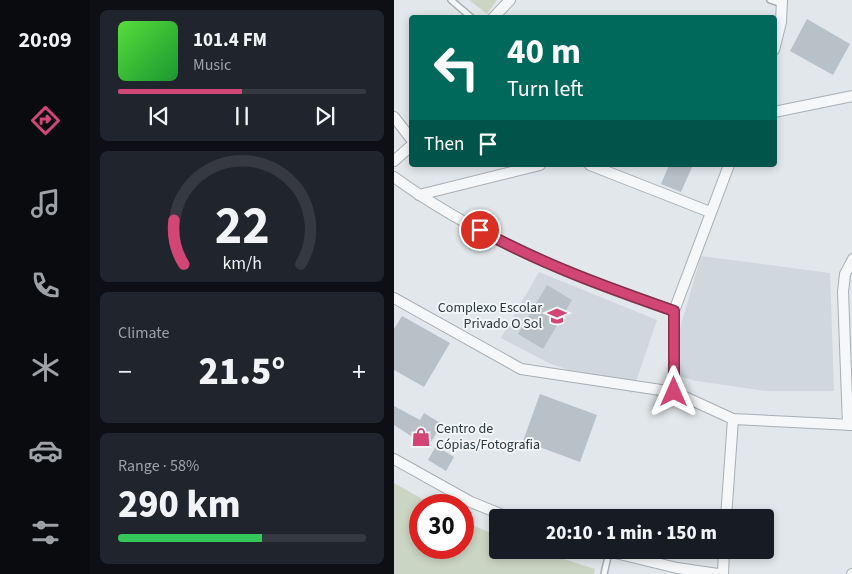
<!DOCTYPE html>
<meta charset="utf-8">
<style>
body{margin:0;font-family:"Source Sans 3",sans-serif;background:#20242c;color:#f1f3f6;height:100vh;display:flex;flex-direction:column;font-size:19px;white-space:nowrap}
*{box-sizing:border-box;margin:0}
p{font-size:16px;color:#9ea1a6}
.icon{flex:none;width:28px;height:28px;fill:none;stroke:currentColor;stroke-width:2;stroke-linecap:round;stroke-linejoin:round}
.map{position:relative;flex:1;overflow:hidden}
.side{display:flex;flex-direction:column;gap:10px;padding:10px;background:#0d0f14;width:304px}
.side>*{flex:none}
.banner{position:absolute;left:15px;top:15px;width:368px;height:152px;border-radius:5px;box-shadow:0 2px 8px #0003;background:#00695c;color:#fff;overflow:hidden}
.speed{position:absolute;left:15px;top:494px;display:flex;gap:10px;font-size:25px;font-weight:700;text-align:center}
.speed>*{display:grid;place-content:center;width:65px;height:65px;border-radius:50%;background:#171b24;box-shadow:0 2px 8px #0003;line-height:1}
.speed .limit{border:8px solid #d22;background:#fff;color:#111}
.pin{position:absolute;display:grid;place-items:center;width:42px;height:42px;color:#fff;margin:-21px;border:2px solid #fff;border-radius:50%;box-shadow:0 1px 5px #0007}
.me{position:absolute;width:55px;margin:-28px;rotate:0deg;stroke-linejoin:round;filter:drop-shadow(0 0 4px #0008)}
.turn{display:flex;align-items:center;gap:18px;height:105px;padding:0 15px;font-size:22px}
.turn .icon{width:65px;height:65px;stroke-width:2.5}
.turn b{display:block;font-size:35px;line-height:42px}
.then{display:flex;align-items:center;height:48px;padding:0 15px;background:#0003;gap:10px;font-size:19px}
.big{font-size:38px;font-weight:800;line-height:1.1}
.side .tile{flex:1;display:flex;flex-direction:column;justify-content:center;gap:8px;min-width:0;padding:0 18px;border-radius:8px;background:#20242c}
.side .dial{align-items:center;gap:0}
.dial svg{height:130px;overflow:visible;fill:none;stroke:#363941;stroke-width:7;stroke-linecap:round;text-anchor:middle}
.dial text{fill:#f1f3f6;stroke:none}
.song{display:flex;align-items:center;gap:15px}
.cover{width:60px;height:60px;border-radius:8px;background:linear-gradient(135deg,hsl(110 70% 55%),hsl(130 70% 35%))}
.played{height:5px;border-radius:2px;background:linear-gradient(90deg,#d14674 50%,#363941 50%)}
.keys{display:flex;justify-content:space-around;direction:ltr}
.heat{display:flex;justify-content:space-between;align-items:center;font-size:28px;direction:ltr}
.charge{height:8px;border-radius:4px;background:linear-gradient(90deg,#34c759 58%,#363941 0)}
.trip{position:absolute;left:95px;top:509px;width:285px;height:50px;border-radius:5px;background:#171b24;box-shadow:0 2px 8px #0003;font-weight:800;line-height:50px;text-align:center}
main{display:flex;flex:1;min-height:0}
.tabs{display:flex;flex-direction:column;width:90px;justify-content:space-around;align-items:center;background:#090b0e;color:#9ea1a6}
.tabs .icon{width:35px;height:35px}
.tabs .current{color:#d14674}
.tabs b{font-size:22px;color:#f1f3f6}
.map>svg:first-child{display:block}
</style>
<main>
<nav class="tabs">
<b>20:09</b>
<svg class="icon current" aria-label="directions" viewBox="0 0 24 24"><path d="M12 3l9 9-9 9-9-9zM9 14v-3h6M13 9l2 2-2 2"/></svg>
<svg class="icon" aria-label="music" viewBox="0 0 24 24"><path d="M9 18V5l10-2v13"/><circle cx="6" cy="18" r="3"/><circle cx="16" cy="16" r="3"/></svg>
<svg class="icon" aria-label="phone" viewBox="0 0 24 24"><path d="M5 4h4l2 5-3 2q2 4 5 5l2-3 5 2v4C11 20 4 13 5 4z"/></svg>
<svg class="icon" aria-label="climate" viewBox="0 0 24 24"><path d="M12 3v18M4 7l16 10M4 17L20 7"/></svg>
<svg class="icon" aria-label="car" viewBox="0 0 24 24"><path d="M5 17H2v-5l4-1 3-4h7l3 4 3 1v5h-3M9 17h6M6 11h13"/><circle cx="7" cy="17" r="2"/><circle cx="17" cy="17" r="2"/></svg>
<svg class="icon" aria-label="filters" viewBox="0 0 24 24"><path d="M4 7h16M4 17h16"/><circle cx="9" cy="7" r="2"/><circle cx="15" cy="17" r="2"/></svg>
</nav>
<section class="side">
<div class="tile">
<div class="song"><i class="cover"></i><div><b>101.4 FM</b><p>Music</p></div></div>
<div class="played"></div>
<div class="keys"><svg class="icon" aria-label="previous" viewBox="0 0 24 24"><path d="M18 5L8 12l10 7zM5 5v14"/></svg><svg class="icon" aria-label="pause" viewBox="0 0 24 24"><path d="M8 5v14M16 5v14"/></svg><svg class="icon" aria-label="next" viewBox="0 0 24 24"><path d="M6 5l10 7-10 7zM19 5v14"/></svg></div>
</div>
<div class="tile dial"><svg viewBox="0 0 100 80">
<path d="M14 69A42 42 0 1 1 86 69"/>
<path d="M14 69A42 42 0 0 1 8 42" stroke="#d14674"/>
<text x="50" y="56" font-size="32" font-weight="700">22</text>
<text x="50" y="72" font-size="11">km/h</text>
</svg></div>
<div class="tile"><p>Climate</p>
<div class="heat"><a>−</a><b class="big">21.5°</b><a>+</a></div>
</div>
<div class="tile"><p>Range · 58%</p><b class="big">290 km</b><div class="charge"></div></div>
</section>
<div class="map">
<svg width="459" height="574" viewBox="0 0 459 574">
<rect width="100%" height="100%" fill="#e2e7eb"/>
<path fill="#d0d7dd" d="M307,256l129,17 4,118h-68l-69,-10 -30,-8z
M145,272l118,48 -25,73 -83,-30 -48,-25z"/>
<path fill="#cbd5c3" d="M75,0h28l-10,14z
M0,483l39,22h-13v43h43v-27l35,15v14h37l60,19 -1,5h-200z"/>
<path fill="#b9c1c8" d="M413,19l43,25 -17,31 -43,-24z
M275,165h24l-12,27 -20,-8z
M153,285l25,15 -29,49 -25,-15z
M8,316l48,27 -26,44 -30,-17v-41z
M146,394l57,21 -17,47 -57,-21z
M0,406l26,14 4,-7 18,11 -14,23 -34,-22z
M42,446l18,11 -8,14 -18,-11z"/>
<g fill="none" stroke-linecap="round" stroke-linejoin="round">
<g stroke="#a7afb5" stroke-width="8">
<path id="lane" d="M57,0l21,18
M376,0l12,4
M210,574l5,-22"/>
</g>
<g stroke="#a7afb5" stroke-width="12">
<path id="street" d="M99,18l17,-18
M380,50l7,-28 1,-22
M380,112l79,-16
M0,117l18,23
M0,161l18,-16
M196,165l120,47
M0,177c84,61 182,101 280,134
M25,195l121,-30
M0,298l127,71 153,23 59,27 120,6
M280,392v-81l55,-146
M454,425l-5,-133 2,-18 8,-15
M0,459l77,43 39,16
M332,518l7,-99
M209,550l74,18 41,6
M329,574l1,-24
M458,574h1"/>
</g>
<use href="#lane" stroke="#f5f7f9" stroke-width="5"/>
<use href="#street" stroke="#f5f7f9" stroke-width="10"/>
</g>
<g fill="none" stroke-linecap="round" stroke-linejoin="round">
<g stroke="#882e4b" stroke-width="12">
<path id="route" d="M86,230c64,35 126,57 194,81v81"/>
</g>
<use href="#route" stroke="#d14674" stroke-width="9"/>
</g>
<defs>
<g id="school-bare" transform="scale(1.5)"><path d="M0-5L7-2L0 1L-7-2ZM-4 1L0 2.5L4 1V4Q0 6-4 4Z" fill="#d14674" stroke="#f2f6f8" stroke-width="2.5" paint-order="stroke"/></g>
<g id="shop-bare" transform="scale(1.5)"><path d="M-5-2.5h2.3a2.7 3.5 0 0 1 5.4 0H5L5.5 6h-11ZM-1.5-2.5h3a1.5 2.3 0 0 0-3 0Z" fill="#d14674" stroke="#f2f6f8" stroke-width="2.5" paint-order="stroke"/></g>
</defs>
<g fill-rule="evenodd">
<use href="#school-bare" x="163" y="316"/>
<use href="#shop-bare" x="27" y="437"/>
</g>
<g text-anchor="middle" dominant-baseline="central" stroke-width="4" stroke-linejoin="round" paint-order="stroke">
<g font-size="14" fill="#2a3843" stroke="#f2f6f8" text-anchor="end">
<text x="148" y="308">Complexo Escolar<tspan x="148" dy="16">Privado O Sol</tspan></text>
<text x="42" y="429" text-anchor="start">Centro de<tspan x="42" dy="16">Cópias/Fotografia</tspan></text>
</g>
</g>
</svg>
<div class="speed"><div class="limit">30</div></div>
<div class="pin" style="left:86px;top:230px;background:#d93025"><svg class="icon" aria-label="arrive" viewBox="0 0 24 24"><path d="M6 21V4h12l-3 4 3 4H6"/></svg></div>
<svg class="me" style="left:280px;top:392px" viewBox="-20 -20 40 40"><path d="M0-17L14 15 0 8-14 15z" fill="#d14674" stroke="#fff" stroke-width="4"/></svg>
<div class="trip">20:10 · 1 min · 150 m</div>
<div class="banner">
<div class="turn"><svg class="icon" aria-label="left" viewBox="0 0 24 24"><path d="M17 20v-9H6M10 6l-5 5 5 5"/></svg><div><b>40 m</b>Turn left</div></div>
<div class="then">Then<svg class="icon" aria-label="arrive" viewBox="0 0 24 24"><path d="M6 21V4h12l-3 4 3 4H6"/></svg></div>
</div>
</div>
</main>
